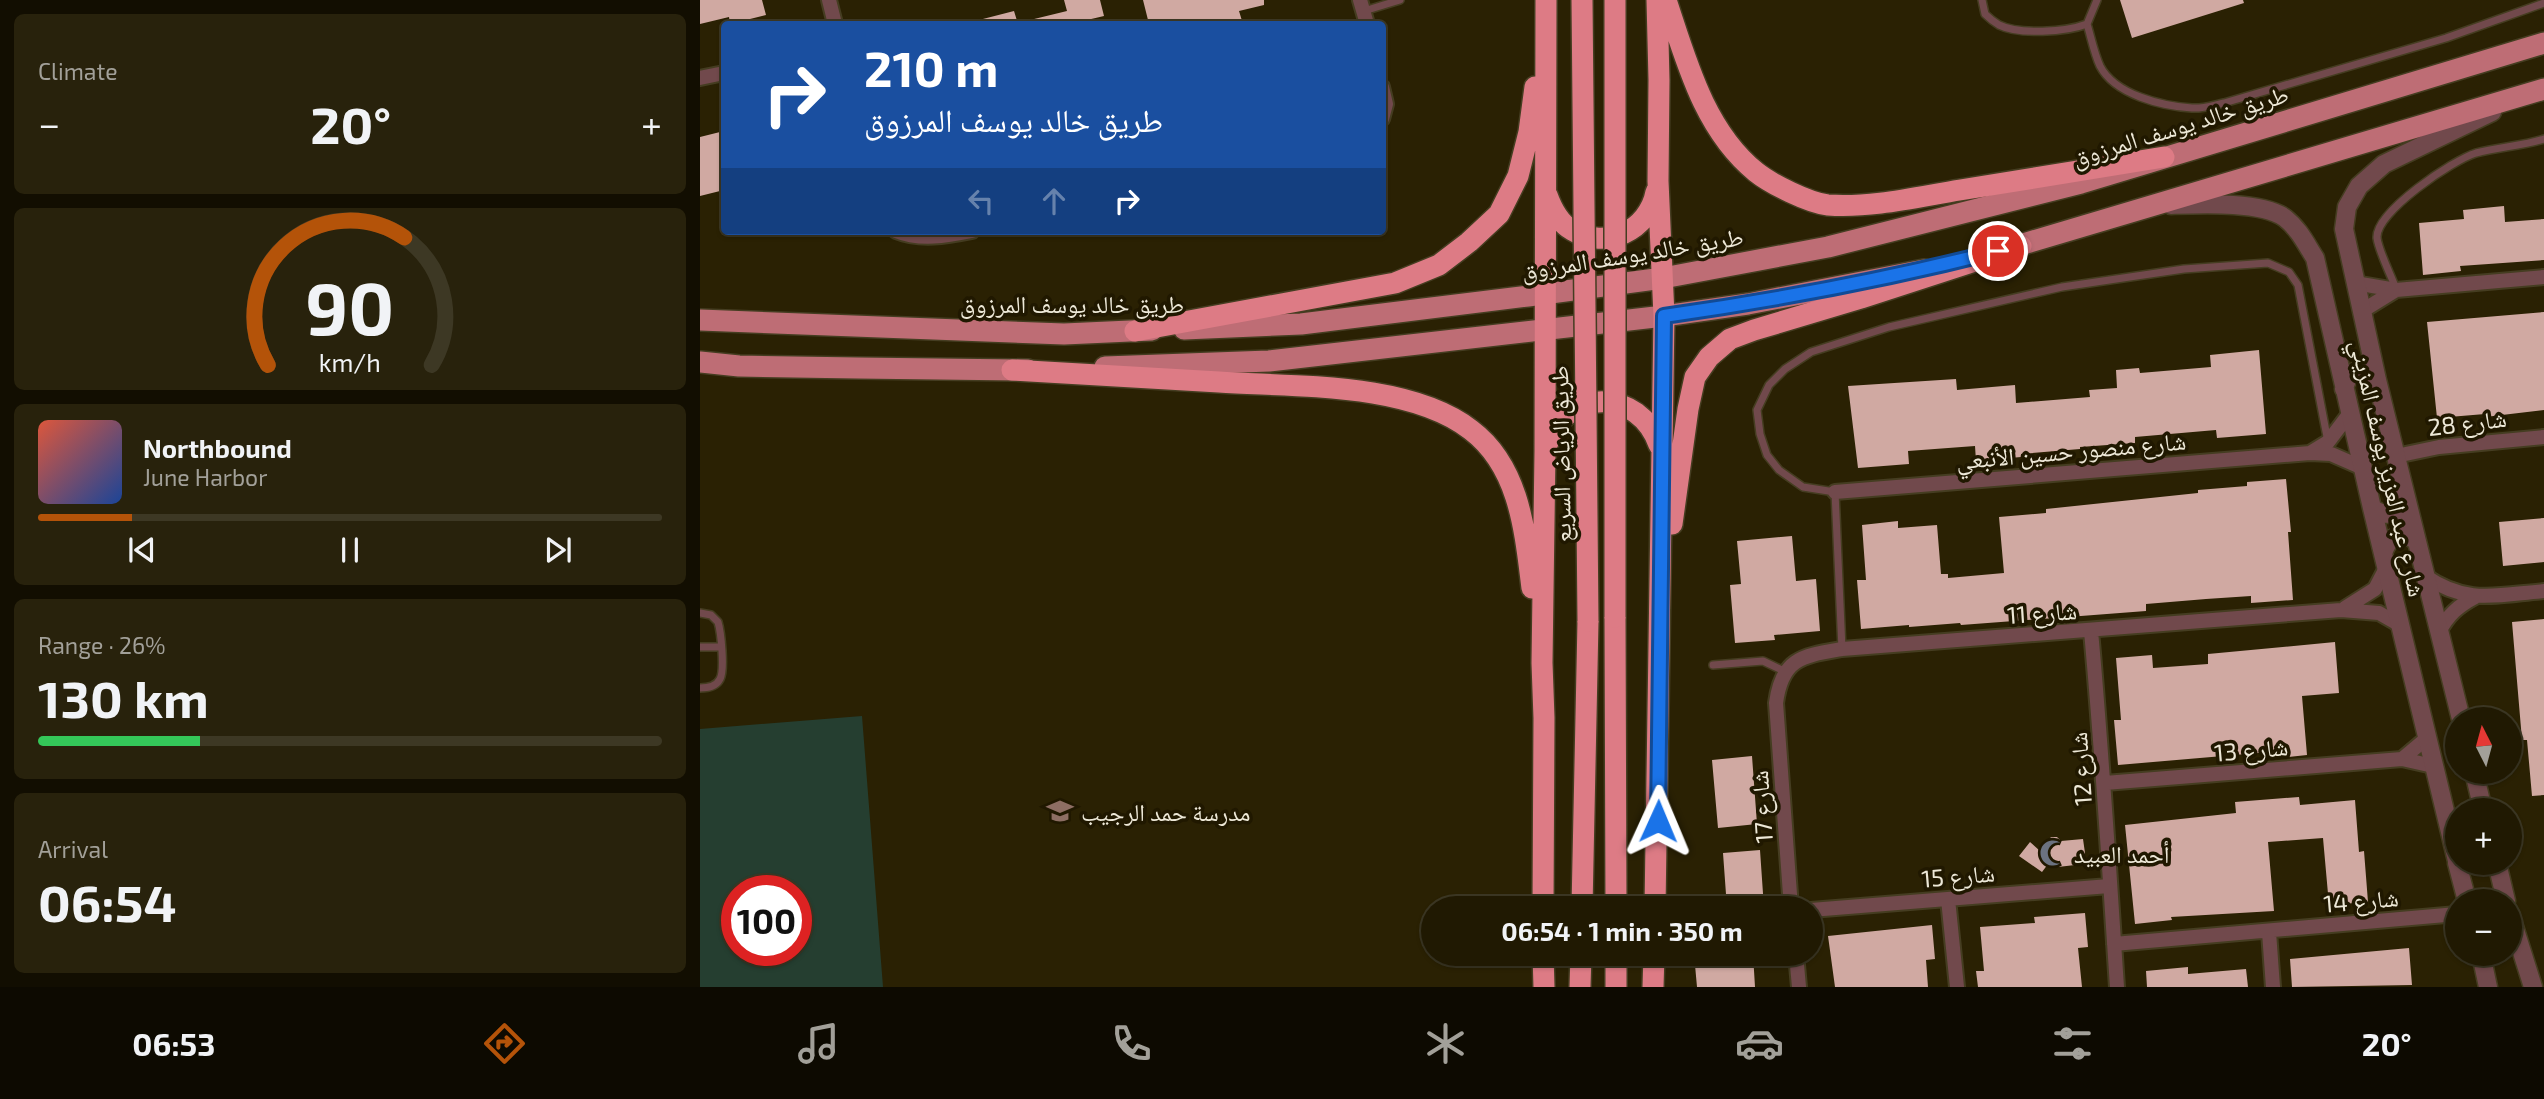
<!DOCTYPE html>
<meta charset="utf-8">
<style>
body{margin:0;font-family:"Exo 2","Noto Naskh Arabic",sans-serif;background:#28220c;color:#f1f3f6;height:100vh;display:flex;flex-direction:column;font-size:26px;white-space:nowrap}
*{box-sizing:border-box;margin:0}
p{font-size:23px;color:#a2a099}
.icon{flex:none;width:38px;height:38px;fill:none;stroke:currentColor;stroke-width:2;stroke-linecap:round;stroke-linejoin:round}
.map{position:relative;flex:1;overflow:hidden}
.details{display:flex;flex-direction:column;gap:14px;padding:14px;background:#120e01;width:700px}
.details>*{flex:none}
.hud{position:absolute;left:21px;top:21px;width:665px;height:214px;border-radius:7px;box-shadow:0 2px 5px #0004,0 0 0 2px #3d3824;background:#1a4fa0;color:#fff;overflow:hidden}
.needle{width:46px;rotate:354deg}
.controls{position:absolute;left:1745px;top:707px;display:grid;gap:14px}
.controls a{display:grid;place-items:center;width:77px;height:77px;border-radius:50%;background:#201902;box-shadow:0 2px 5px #0004,0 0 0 2px #3d3824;font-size:35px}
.speed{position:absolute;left:21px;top:875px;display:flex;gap:14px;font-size:35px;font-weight:700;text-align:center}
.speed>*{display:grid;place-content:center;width:91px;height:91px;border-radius:50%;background:#201902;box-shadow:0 2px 5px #0004,0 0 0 2px #3d3824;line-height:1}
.speed .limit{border:10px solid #d22;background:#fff;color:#111}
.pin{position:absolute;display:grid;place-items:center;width:60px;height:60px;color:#fff;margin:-30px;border:4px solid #fff;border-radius:50%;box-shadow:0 2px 7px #0007}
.me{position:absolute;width:77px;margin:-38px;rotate:1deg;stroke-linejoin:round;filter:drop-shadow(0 0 5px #0008)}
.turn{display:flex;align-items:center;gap:24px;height:147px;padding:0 28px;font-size:32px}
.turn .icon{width:91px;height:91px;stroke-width:2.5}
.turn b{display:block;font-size:49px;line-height:60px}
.lanes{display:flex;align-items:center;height:66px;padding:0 28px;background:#0003;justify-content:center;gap:35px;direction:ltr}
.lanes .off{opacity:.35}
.big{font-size:52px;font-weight:700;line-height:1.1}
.details .card{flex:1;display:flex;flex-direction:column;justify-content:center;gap:10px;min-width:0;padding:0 24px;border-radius:10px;background:#28220c}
.details .dial{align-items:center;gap:0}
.dial svg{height:182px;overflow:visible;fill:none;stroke:#3d3824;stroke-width:7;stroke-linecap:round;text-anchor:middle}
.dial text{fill:#f1f3f6;stroke:none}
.song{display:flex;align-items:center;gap:21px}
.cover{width:84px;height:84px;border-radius:10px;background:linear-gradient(135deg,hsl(10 70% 55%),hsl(220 70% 35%))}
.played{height:7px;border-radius:4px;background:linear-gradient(90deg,#b45309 15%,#3d3824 15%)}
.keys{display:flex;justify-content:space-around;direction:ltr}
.heat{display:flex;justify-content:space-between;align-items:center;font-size:38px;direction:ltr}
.charge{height:10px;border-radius:5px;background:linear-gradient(90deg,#34c759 26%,#3d3824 0)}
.trip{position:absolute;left:721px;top:896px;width:402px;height:70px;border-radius:35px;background:#201902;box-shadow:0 2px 5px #0004,0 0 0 2px #3d3824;font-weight:700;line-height:70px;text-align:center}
.tab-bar{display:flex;height:112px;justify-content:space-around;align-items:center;background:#0d0a01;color:#a2a099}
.tab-bar .icon{width:49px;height:49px}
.tab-bar .active{color:#b45309}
.tab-bar b{font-size:32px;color:#f1f3f6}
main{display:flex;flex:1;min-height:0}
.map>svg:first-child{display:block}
</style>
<main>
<section class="details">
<div class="card"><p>Climate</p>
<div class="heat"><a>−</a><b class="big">20°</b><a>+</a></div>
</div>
<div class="card dial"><svg viewBox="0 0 100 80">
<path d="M14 69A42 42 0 1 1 86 69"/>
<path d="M14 69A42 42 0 0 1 74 13" stroke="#b45309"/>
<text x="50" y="56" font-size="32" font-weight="700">90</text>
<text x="50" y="72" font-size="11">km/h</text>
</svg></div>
<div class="card">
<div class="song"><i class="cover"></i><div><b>Northbound</b><p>June Harbor</p></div></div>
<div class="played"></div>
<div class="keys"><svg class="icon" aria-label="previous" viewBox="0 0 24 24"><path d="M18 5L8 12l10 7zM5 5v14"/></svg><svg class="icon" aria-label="pause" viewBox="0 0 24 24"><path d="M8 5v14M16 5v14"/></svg><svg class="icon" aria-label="next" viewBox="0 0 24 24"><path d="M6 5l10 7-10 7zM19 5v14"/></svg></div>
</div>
<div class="card"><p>Range · 26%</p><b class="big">130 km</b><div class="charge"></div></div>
<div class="card"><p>Arrival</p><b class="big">06:54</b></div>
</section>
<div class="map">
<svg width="1844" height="987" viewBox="0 0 1844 987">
<rect width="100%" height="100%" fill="#2a2103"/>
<path fill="#253e30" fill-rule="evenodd" d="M162,716l21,271h-183v-258zM37,891h59v59h-59z"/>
<path fill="#d0a9a2" d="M0,0h62l4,15 -36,9 -1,-7 -29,7z
M364,0h36l4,16 -17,4 1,4h-58v-4l37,-9z
M443,0h121v5l-25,6 4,13h-94z
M1420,0h123l1,3 -112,35z
M314,11l4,13h-39v-4z
M24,131v59l-24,6v-59z
M1804,206l1,16 39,-3v41l-84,6 1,5 -38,4 -4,-52 45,-4 -1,-9z
M1844,312v98l-59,7v-3l-48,4 -10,-96z
M1559,350l7,84 -49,4 -1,-8 -81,7v6l-55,4v2l-59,5v3l-45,4 -1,-15 -67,5 1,13 -51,4 -10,-82 108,-7 1,11 58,-5 1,18 74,-6 -1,-7 28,-2 -1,-18 23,-2 1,5 71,-6 -1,-12z
M1586,479l5,53h-3l5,68 -42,3v-7l-45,3 -60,5v7l-185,14 -1,-2 -51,4v-2l-48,4 -4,-49h9l-4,-55 36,-4v7l39,-3 4,49h7v4l56,-5 -5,-56 47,-4v-4l152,-16v-3l49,-4v-4z
M1844,518v44l-41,4 -4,-44z
M1092,536l4,45 20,-2 4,52 -46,4 1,5 -40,3 -5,-58 11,-1 -4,-43z
M1844,619v176l-12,1 -5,-56h-5l-10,-118z
M1635,642l4,51 -37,3 5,59 -36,4 -1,-7 -152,13 -4,-45h7l-5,-62 36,-3 1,13 55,-4v-10z
M1052,756l5,68 -39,4 -6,-68z
M1599,797l1,8 55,-5 4,52 5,-1 4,51 -39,3 -6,-67 -55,4 6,69 -103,6 1,3 -37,4 -10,-99 111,-12 -1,-11z
M1351,837h6l4,4 22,-2 2,14 -10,12 -17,2 -7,-7 -9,12 -23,-16 11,-14 10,9z
M1060,850l4,58h-37l-4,-55z
M1385,913l3,34 -10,1 4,39h-104l-2,-16h8l-4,-44 55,-4 -1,-6z
M1232,925l3,34 -9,1 2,27h-93l-7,-51z
M1709,948l3,37 -120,2 -2,-28z
M994,954h59l2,33h-58z
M1488,967v7l58,-5 2,18h-101l-1,-16z"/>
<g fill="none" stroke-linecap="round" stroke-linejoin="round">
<g stroke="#453d21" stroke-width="10">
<path id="service" d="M1282,0l3,14c4,4 9,8 14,11 20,10 67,7 88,-1l10,-24
M664,11l36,-11
M1387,24c4,13 7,29 13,42 15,29 62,40 92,42 10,1 22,-3 32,-5l222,-65 98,-35
M1696,289c-5,-14 -17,-37 -19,-51 -2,-26 76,-78 99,-85 22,-6 46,-7 68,-14
M0,613l11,2 7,7c3,10 7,48 2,57 -4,8 -12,9 -20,9
M0,647h21
M1142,649l-7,-157 -32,-5 -24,-17 -12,-15 -7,-21 -3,-24 12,-25 16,-16 26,-17 78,-25 173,-40 122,-18 84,-6 21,9 9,13 30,157
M1013,665l50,-4 21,10"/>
</g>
<g stroke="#453d21" stroke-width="18">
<path id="minor" d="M129,0l6,24
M660,0l7,24
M0,78l24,-5
M682,87l4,17 -4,15
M196,231c24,10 51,5 76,0
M1655,283l41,7 148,-13
M1662,311l34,-21
M1610,453l18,-11 22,-29
M1696,456l43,-9 105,-10
M1135,492l475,-39 21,1 32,14
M1725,576c42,29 71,19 119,15
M1645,608l30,-19 11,-21
M1391,631c11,119 18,237 26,356
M1739,632c9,-17 19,-26 36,-35
M1702,759l25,-21
M1405,783l297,-24 31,7
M1248,899l9,88
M1091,908l-15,-205c6,-45 26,-47 66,-54l499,-39 38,3 21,12
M1111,910l298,-24
M1569,932l4,55
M1414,944l343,-30
M1096,954l3,33"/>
</g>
<g stroke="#453d21" stroke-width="21">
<path id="tertiary" d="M1471,205c29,-1 92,-4 114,13 14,11 21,26 30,40l57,250 85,353
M1644,389c3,-13 9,-20 23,-19l10,10
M1672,508c13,10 28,7 34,-9
M1683,554c4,-17 18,-23 33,-14
M1761,719l-84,-339 -33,-151 3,-22 12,-21 25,-22 108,-52
M1774,772l9,38
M1757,863l10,38
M1797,863l9,38
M1810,914l23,73
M1781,954l7,33"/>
</g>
<g stroke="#453d21" stroke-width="24">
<path id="primary" d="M1303,250l541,-161
M0,320l364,14 88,-4
M484,329l117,-5 227,-28 135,-18 165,-31 253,-64 463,-140
M0,362l39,4 119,2 170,2
M405,367l164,-6 395,-45 84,-12 176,-34"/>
</g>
<g stroke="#453d21" stroke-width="24">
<path id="motorway" d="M966,0c20,60 38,130 90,172 15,12 53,31 72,33 44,3 89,-8 132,-15 68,-11 136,-22 204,-33
M847,195c5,14 12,28 25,35 34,21 77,0 84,-38
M435,331l260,-48 44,-18 30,-23 30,-28 19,-38 11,-44 6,-45
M312,370c69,4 138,8 207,12 75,5 190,0 252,48 49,37 54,102 61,158
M847,445c19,-59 93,-56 112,0
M972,524l16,-115 7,-32 14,-20 21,-18 24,-9 107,-32 160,-52
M915,617l1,291
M843,908l1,-190 -2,-55 3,-211 1,-452
M882,908l6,-287
M955,908l9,-592 -6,-135 1,-101 -2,-80
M843,954l1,33
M916,954v33
M880,987l1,-33
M953,987l1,-33"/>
</g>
<use href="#service" stroke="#71494c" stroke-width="7"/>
<use href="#minor" stroke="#71494c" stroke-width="14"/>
<use href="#tertiary" stroke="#71494c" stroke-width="18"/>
<use href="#primary" stroke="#be6d75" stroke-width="21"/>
<use href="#motorway" stroke="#dd7b85" stroke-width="21"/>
<g stroke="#453d21" stroke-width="24" stroke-linecap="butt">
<path id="motorway-bridge" d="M882,0l6,621
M915,617v-617"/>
</g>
<use href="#motorway-bridge" stroke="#dd7b85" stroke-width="21"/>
</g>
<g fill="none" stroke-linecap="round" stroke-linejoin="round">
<g stroke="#114b97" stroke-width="18">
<path id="route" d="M958,821l6,-505c113,-16 224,-37 334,-65"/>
</g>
<use href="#route" stroke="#1a73e8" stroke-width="12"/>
</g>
<defs>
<g id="school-bare" transform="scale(2.1)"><path d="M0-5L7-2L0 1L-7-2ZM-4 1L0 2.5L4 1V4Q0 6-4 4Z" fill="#8d6e63" stroke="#201800" stroke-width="2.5" paint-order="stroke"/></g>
<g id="mosque-bare" transform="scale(2.1)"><path d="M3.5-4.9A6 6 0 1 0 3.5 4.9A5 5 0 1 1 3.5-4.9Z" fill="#6b7280" stroke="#201800" stroke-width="2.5" paint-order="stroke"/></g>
</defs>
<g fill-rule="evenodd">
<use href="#school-bare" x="360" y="811"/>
<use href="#mosque-bare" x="1353" y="853"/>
</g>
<g text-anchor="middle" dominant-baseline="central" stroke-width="7" stroke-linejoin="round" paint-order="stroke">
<g font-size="24" fill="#ede8d7" stroke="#201800">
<text transform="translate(1480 125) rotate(-17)">طريق خالد يوسف المرزوق</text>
<text transform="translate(932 253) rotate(-9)">طريق خالد يوسف المرزوق</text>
<text x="372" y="303">طريق خالد يوسف المرزوق</text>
<text transform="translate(1767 422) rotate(-7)">شارع 28</text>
<text transform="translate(1371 450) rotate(-5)">شارع منصور حسين الأنبعي</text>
<text transform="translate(860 454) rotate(-91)">طريق الرياض السريع</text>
<text transform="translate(1689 468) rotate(77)">شارع عبد العزيز يوسف المزيني</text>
<text transform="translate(1342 612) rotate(-4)">شارع 11</text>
<text transform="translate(1551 749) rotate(-5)">شارع 13</text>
<text transform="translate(1380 769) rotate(-94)">شارع 12</text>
<text transform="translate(1061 807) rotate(-94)">شارع 17</text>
<text transform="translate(1258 875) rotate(-5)">شارع 15</text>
<text transform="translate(1661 900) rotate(-5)">شارع 14</text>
</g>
<g font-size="24" fill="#ede8d7" stroke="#201800" text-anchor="start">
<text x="381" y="811">مدرسة حمد الرجيب</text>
<text x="1374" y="853">أحمد العبيد</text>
</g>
</g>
</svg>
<div class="controls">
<a><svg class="needle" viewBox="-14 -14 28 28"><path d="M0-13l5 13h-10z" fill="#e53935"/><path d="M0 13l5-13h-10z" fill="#a2a099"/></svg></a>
<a>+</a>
<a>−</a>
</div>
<div class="speed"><div class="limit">100</div></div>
<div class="pin" style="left:1298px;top:251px;background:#d93025"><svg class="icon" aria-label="arrive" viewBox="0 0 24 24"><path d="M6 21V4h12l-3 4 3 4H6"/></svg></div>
<svg class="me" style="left:958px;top:821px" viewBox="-20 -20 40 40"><path d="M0-17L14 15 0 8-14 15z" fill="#1a73e8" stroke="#fff" stroke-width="4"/></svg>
<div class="trip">06:54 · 1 min · 350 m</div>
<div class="hud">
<div class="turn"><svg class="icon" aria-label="right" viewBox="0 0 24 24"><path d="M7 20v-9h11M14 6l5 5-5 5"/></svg><div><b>210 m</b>طريق خالد يوسف المرزوق</div></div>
<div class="lanes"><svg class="icon off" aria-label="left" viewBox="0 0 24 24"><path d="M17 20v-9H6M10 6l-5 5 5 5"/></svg><svg class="icon off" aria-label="ahead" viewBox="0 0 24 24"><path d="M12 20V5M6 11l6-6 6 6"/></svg><svg class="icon" aria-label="right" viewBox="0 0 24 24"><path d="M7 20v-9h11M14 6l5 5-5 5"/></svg></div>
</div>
</div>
</main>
<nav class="tab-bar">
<b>06:53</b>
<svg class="icon active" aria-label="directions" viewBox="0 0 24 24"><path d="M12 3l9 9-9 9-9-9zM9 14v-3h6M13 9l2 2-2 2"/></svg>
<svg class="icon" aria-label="music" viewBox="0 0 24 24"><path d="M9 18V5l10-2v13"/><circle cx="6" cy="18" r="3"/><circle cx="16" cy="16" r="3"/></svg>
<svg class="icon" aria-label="phone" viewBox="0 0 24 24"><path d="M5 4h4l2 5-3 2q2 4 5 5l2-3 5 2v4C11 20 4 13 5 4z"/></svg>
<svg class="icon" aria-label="climate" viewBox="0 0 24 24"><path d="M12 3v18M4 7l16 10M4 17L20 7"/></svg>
<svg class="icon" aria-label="car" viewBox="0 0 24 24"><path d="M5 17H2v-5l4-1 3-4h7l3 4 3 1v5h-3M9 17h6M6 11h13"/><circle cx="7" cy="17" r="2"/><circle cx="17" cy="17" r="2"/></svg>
<svg class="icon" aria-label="filters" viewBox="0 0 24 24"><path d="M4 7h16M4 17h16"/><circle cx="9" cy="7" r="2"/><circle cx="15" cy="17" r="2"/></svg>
<b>20°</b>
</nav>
